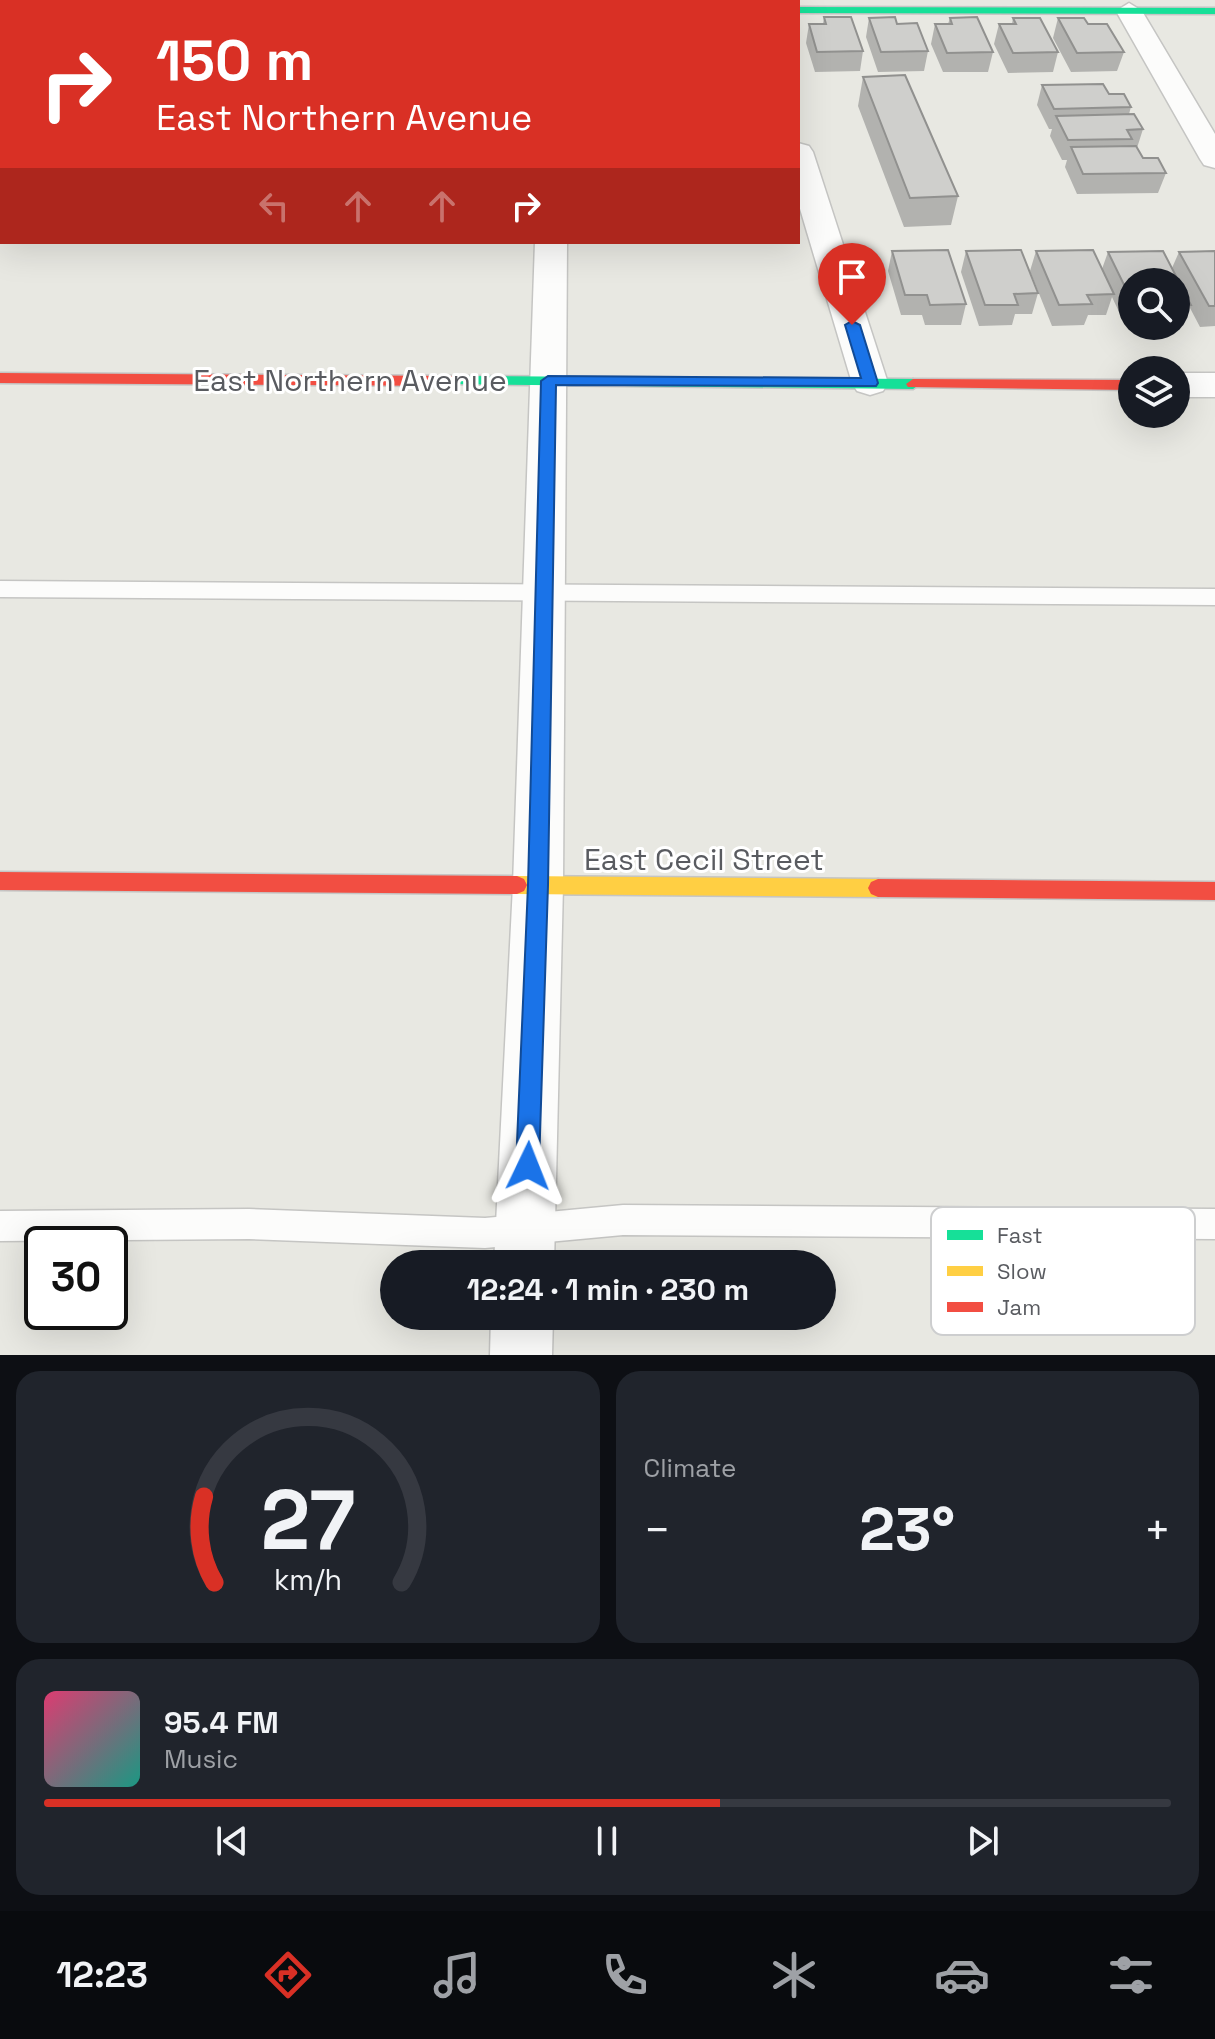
<!DOCTYPE html>
<meta charset="utf-8">
<style>
body{margin:0;font-family:"Space Grotesk",sans-serif;background:#20242c;color:#f1f3f6;height:100vh;display:flex;flex-direction:column;font-size:30px;white-space:nowrap}
*{box-sizing:border-box;margin:0}
p{font-size:26px;color:#9ea1a6}
.icon{flex:none;width:44px;height:44px;fill:none;stroke:currentColor;stroke-width:2;stroke-linecap:round;stroke-linejoin:round}
.map{position:relative;height:1355px;overflow:hidden}
.drawer{display:flex;flex-direction:column;gap:16px;padding:16px;background:#0d0f14;flex:1}
.drawer>*{flex:none}
.guide{position:absolute;left:0px;top:0px;width:800px;height:244px;box-shadow:0 8px 32px #0002;background:#d93025;color:#fff;overflow:hidden}
.tools{position:absolute;left:1118px;top:268px;display:grid;gap:16px}
.tools a{display:grid;place-items:center;width:72px;height:72px;border-radius:50%;background:#171b24;box-shadow:0 8px 32px #0002;font-size:40px}
.speed{position:absolute;left:24px;top:1226px;display:flex;gap:16px;font-size:40px;font-weight:700;text-align:center}
.speed>*{display:grid;place-content:center;width:104px;height:104px;border-radius:50%;background:#171b24;box-shadow:0 8px 32px #0002;line-height:1}
.speed .limit{border:4px solid #111;border-radius:12px;background:#fff;color:#111}
.pin{position:absolute;display:grid;place-items:center;width:68px;height:68px;color:#fff;margin:-82px -34px;border-radius:50% 50% 50% 0;rotate:-45deg;box-shadow:0 0 8px #0007}
.pin .icon{rotate:45deg}
.me{position:absolute;width:88px;margin:-44px;rotate:2deg;stroke-linejoin:round;filter:drop-shadow(0 0 6px #0008)}
.turn{display:flex;align-items:center;gap:28px;height:168px;padding:0 24px;font-size:36px}
.turn .icon{width:104px;height:104px;stroke-width:2.5}
.turn b{display:block;font-size:56px;line-height:68px}
.lanes{display:flex;align-items:center;height:76px;padding:0 24px;background:#0003;justify-content:center;gap:40px;direction:ltr}
.lanes .off{opacity:.35}
.big{font-size:60px;font-weight:600;line-height:1.1}
.drawer .card{flex:1;display:flex;flex-direction:column;justify-content:center;gap:12px;min-width:0;padding:0 28px;border-radius:24px;background:#20242c}
.drawer .dial{align-items:center;gap:0}
.dial svg{height:208px;overflow:visible;fill:none;stroke:#363941;stroke-width:7;stroke-linecap:round;text-anchor:middle}
.dial text{fill:#f1f3f6;stroke:none}
.song{display:flex;align-items:center;gap:24px}
.cover{width:96px;height:96px;border-radius:12px;background:linear-gradient(135deg,hsl(340 70% 55%),hsl(170 70% 35%))}
.played{height:8px;border-radius:4px;background:linear-gradient(90deg,#d93025 60%,#363941 60%)}
.keys{display:flex;justify-content:space-around;direction:ltr}
.heat{display:flex;justify-content:space-between;align-items:center;font-size:44px;direction:ltr}
.drawer .tiles{flex:1;display:grid;gap:16px;grid-template-columns:1fr 1fr}
.card:last-child{grid-column:span 2}
.trip{position:absolute;left:380px;top:1250px;width:456px;height:80px;border-radius:40px;background:#171b24;box-shadow:0 8px 32px #0002;font-weight:600;line-height:80px;text-align:center}
.menu{display:flex;height:128px;justify-content:space-around;align-items:center;background:#090b0e;color:#9ea1a6}
.menu .icon{width:56px;height:56px}
.menu .on{color:#d93025}
.menu b{font-size:36px;color:#f1f3f6}
.map>svg:first-child{display:block}
</style>
<div class="map">
<svg width="1215" height="1355" viewBox="0 0 1215 1355">
<rect width="100%" height="100%" fill="#e8e8e2"/>
<g fill="none" stroke-linecap="round" stroke-linejoin="round">
<g stroke="#c5c5c3" stroke-width="3">
<path id="lane" d="M746,0h12v2h-12z
M0,105h2v8h-2z
M0,213h2v10h-2z
M0,581l1215,8v16l-1215,-8z
M623,1205l592,4v30l-592,-4 -138,13 -236,-9 -249,2v-30l249,-2 236,9z"/>
</g>
<g stroke="#c5c5c3" stroke-width="3">
<path id="street" d="M1129,3l13,8 73,123v34l-11,-3 -4,-6 -84,-148z
M2,22v19l-2,1v-19z
M798,143l11,3 4,6 75,231 -5,8 -13,4 -13,-4 -5,-8 -54,-181z
M535,242h32l-4,643 -9,379h-60l19,-379z
M1176,373h39v24h-39z
M491,1316h62l-1,39h-62z"/>
</g>
<g stroke="#c5c5c4" stroke-width="3">
<path id="fast" d="M0,5h2v6h-2z
M798,7l417,1v6l-417,-1z
M454,376l459,3 7,5 -7,5 -464,-5v-6z"/>
</g>
<g stroke="#c5c5c4" stroke-width="3">
<path id="slow" d="M517,876l361,3 7,3 3,6 -3,6 -7,3 -361,-3 -7,-3 -3,-6 3,-6z"/>
</g>
<g stroke="#c5c5c4" stroke-width="3">
<path id="jam" d="M0,373l454,3 7,5 -7,5 -454,-3z
M913,379l219,1v10l-224,-3 -2,-3z
M0,872l517,4 7,3 3,6 -3,6 -7,3 -517,-4z
M878,879l337,3v18l-337,-3 -7,-3 -3,-6 3,-6z"/>
</g>
<use href="#lane" fill="#fcfcfb" fill-rule="evenodd"/>
<use href="#street" fill="#fcfcfb" fill-rule="evenodd"/>
<use href="#fast" fill="#16e098" fill-rule="evenodd"/>
<use href="#slow" fill="#ffcf43" fill-rule="evenodd"/>
<use href="#jam" fill="#f24e42" fill-rule="evenodd"/>
</g>
<path fill="#b2b2af" d="M824,17l39,34 -3,20 -45,1 -9,-29 3,-19h14z
M869,18l28,6 31,27 -4,20 -46,1 -12,-35z
M950,18l43,34 -5,20h-45l-12,-28 4,-20h13z
M1013,18l45,34 -5,20 -45,1 -14,-29 5,-20h13z
M1058,18l30,6 36,28 -7,19 -46,1 -18,-34z
M863,77l95,119 -7,29 -47,2 -46,-121z
M1042,85l67,9 22,13 -2,7 14,15 -6,19 6,10 23,15 -8,20 -81,1 -12,-27 2,-7h-5l-12,-24 2,-7h-3l-12,-24z
M892,251l74,53 -5,21h-36l-3,-10h-21l-13,-44z
M966,251l72,42 -6,21h-17l-3,11 -33,1 -18,-54z
M1036,251l66,18 6,-17 64,16 7,-16 36,-1v75l-15,1 -10,-19 -7,18h-7v-44h-44v34h-11l-9,-19 -6,18h-18l-4,10 -32,1 -22,-55z"/>
<path fill="#cfcfcc" stroke="#91918f" stroke-width="2" d="M824,17h27l12,34 -46,1 -8,-28h17z
M895,17l2,7 20,-1 11,28 -47,1 -12,-34z
M977,17l16,35 -46,1 -12,-29h17l-2,-6z
M1013,18h27l18,34 -45,1 -14,-29h17z
M1058,18h26l4,6h19l17,28 -47,1z
M905,75l53,121 -48,2 -47,-121z
M1103,84l6,10h15l7,13 -77,2 -12,-24z
M1134,114l9,15 -16,1 5,9 -64,1 -12,-24z
M1136,146l7,12h15l8,15 -83,1 -12,-27z
M948,250l18,54 -36,1 -3,-10h-22l-13,-44z
M1021,250l17,43 -24,1 4,11h-33l-19,-54z
M1093,250l21,44 -27,1 5,9 -33,1 -23,-54z
M1163,251l28,54 -15,1v-24h-44v13h-3l-21,-43z
M1215,251v55h-6l-30,-54z"/>
<path fill="#1a73e8" stroke="#114b97" stroke-width="2" d="M852,321l8,4 18,58 -2,3 -320,-1 -8,500 -9,281 -3,9 -8,3 -9,-3 -3,-9 12,-281 13,-504 7,-5 313,2 -16,-53z"/>
<g text-anchor="middle" dominant-baseline="central" stroke-width="6" stroke-linejoin="round" paint-order="stroke">
<g font-size="30" fill="#595b60" stroke="#fff">
<text x="350" y="380">East Northern Avenue</text>
<text x="704" y="859">East Cecil Street</text>
</g>
</g>
<rect x="931" y="1207" width="264" height="128" rx="12" fill="#fff" stroke="#cdcecf" stroke-width="2"/>
<rect x="947" y="1230" width="36" height="10" fill="#16e098"/>
<rect x="947" y="1266" width="36" height="10" fill="#ffcf43"/>
<rect x="947" y="1302" width="36" height="10" fill="#f24e42"/>
<g font-size="22" fill="#595b60">
<text x="997" y="1243">Fast</text>
<text x="997" y="1279">Slow</text>
<text x="997" y="1315">Jam</text>
</g>
</svg>
<div class="tools">
<a><svg class="icon" aria-label="search" viewBox="0 0 24 24"><circle cx="10" cy="10" r="6"/><path d="M15 15l6 6"/></svg></a>
<a><svg class="icon" aria-label="layers" viewBox="0 0 24 24"><path d="M12 4l9 5-9 5-9-5zM3 14l9 5 9-5"/></svg></a>
</div>
<div class="speed"><div class="limit">30</div></div>
<div class="pin" style="left:852px;top:325px;background:#d93025"><svg class="icon" aria-label="arrive" viewBox="0 0 24 24"><path d="M6 21V4h12l-3 4 3 4H6"/></svg></div>
<svg class="me" style="left:528px;top:1166px" viewBox="-20 -20 40 40"><path d="M0-17L14 15 0 8-14 15z" fill="#1a73e8" stroke="#fff" stroke-width="4"/></svg>
<div class="trip">12:24 · 1 min · 230 m</div>
<div class="guide">
<div class="turn"><svg class="icon" aria-label="right" viewBox="0 0 24 24"><path d="M7 20v-9h11M14 6l5 5-5 5"/></svg><div><b>150 m</b>East Northern Avenue</div></div>
<div class="lanes"><svg class="icon off" aria-label="left" viewBox="0 0 24 24"><path d="M17 20v-9H6M10 6l-5 5 5 5"/></svg><svg class="icon off" aria-label="ahead" viewBox="0 0 24 24"><path d="M12 20V5M6 11l6-6 6 6"/></svg><svg class="icon off" aria-label="ahead" viewBox="0 0 24 24"><path d="M12 20V5M6 11l6-6 6 6"/></svg><svg class="icon" aria-label="right" viewBox="0 0 24 24"><path d="M7 20v-9h11M14 6l5 5-5 5"/></svg></div>
</div>
</div>
<section class="drawer">
<div class="tiles">
<div class="card dial"><svg viewBox="0 0 100 80">
<path d="M14 69A42 42 0 1 1 86 69"/>
<path d="M14 69A42 42 0 0 1 10 36" stroke="#d93025"/>
<text x="50" y="56" font-size="32" font-weight="700">27</text>
<text x="50" y="72" font-size="11">km/h</text>
</svg></div>
<div class="card"><p>Climate</p>
<div class="heat"><a>−</a><b class="big">23°</b><a>+</a></div>
</div>
<div class="card">
<div class="song"><i class="cover"></i><div><b>95.4 FM</b><p>Music</p></div></div>
<div class="played"></div>
<div class="keys"><svg class="icon" aria-label="previous" viewBox="0 0 24 24"><path d="M18 5L8 12l10 7zM5 5v14"/></svg><svg class="icon" aria-label="pause" viewBox="0 0 24 24"><path d="M8 5v14M16 5v14"/></svg><svg class="icon" aria-label="next" viewBox="0 0 24 24"><path d="M6 5l10 7-10 7zM19 5v14"/></svg></div>
</div>
</div>
</section>
<nav class="menu">
<b>12:23</b>
<svg class="icon on" aria-label="directions" viewBox="0 0 24 24"><path d="M12 3l9 9-9 9-9-9zM9 14v-3h6M13 9l2 2-2 2"/></svg>
<svg class="icon" aria-label="music" viewBox="0 0 24 24"><path d="M9 18V5l10-2v13"/><circle cx="6" cy="18" r="3"/><circle cx="16" cy="16" r="3"/></svg>
<svg class="icon" aria-label="phone" viewBox="0 0 24 24"><path d="M5 4h4l2 5-3 2q2 4 5 5l2-3 5 2v4C11 20 4 13 5 4z"/></svg>
<svg class="icon" aria-label="climate" viewBox="0 0 24 24"><path d="M12 3v18M4 7l16 10M4 17L20 7"/></svg>
<svg class="icon" aria-label="car" viewBox="0 0 24 24"><path d="M5 17H2v-5l4-1 3-4h7l3 4 3 1v5h-3M9 17h6M6 11h13"/><circle cx="7" cy="17" r="2"/><circle cx="17" cy="17" r="2"/></svg>
<svg class="icon" aria-label="filters" viewBox="0 0 24 24"><path d="M4 7h16M4 17h16"/><circle cx="9" cy="7" r="2"/><circle cx="15" cy="17" r="2"/></svg>
</nav>
